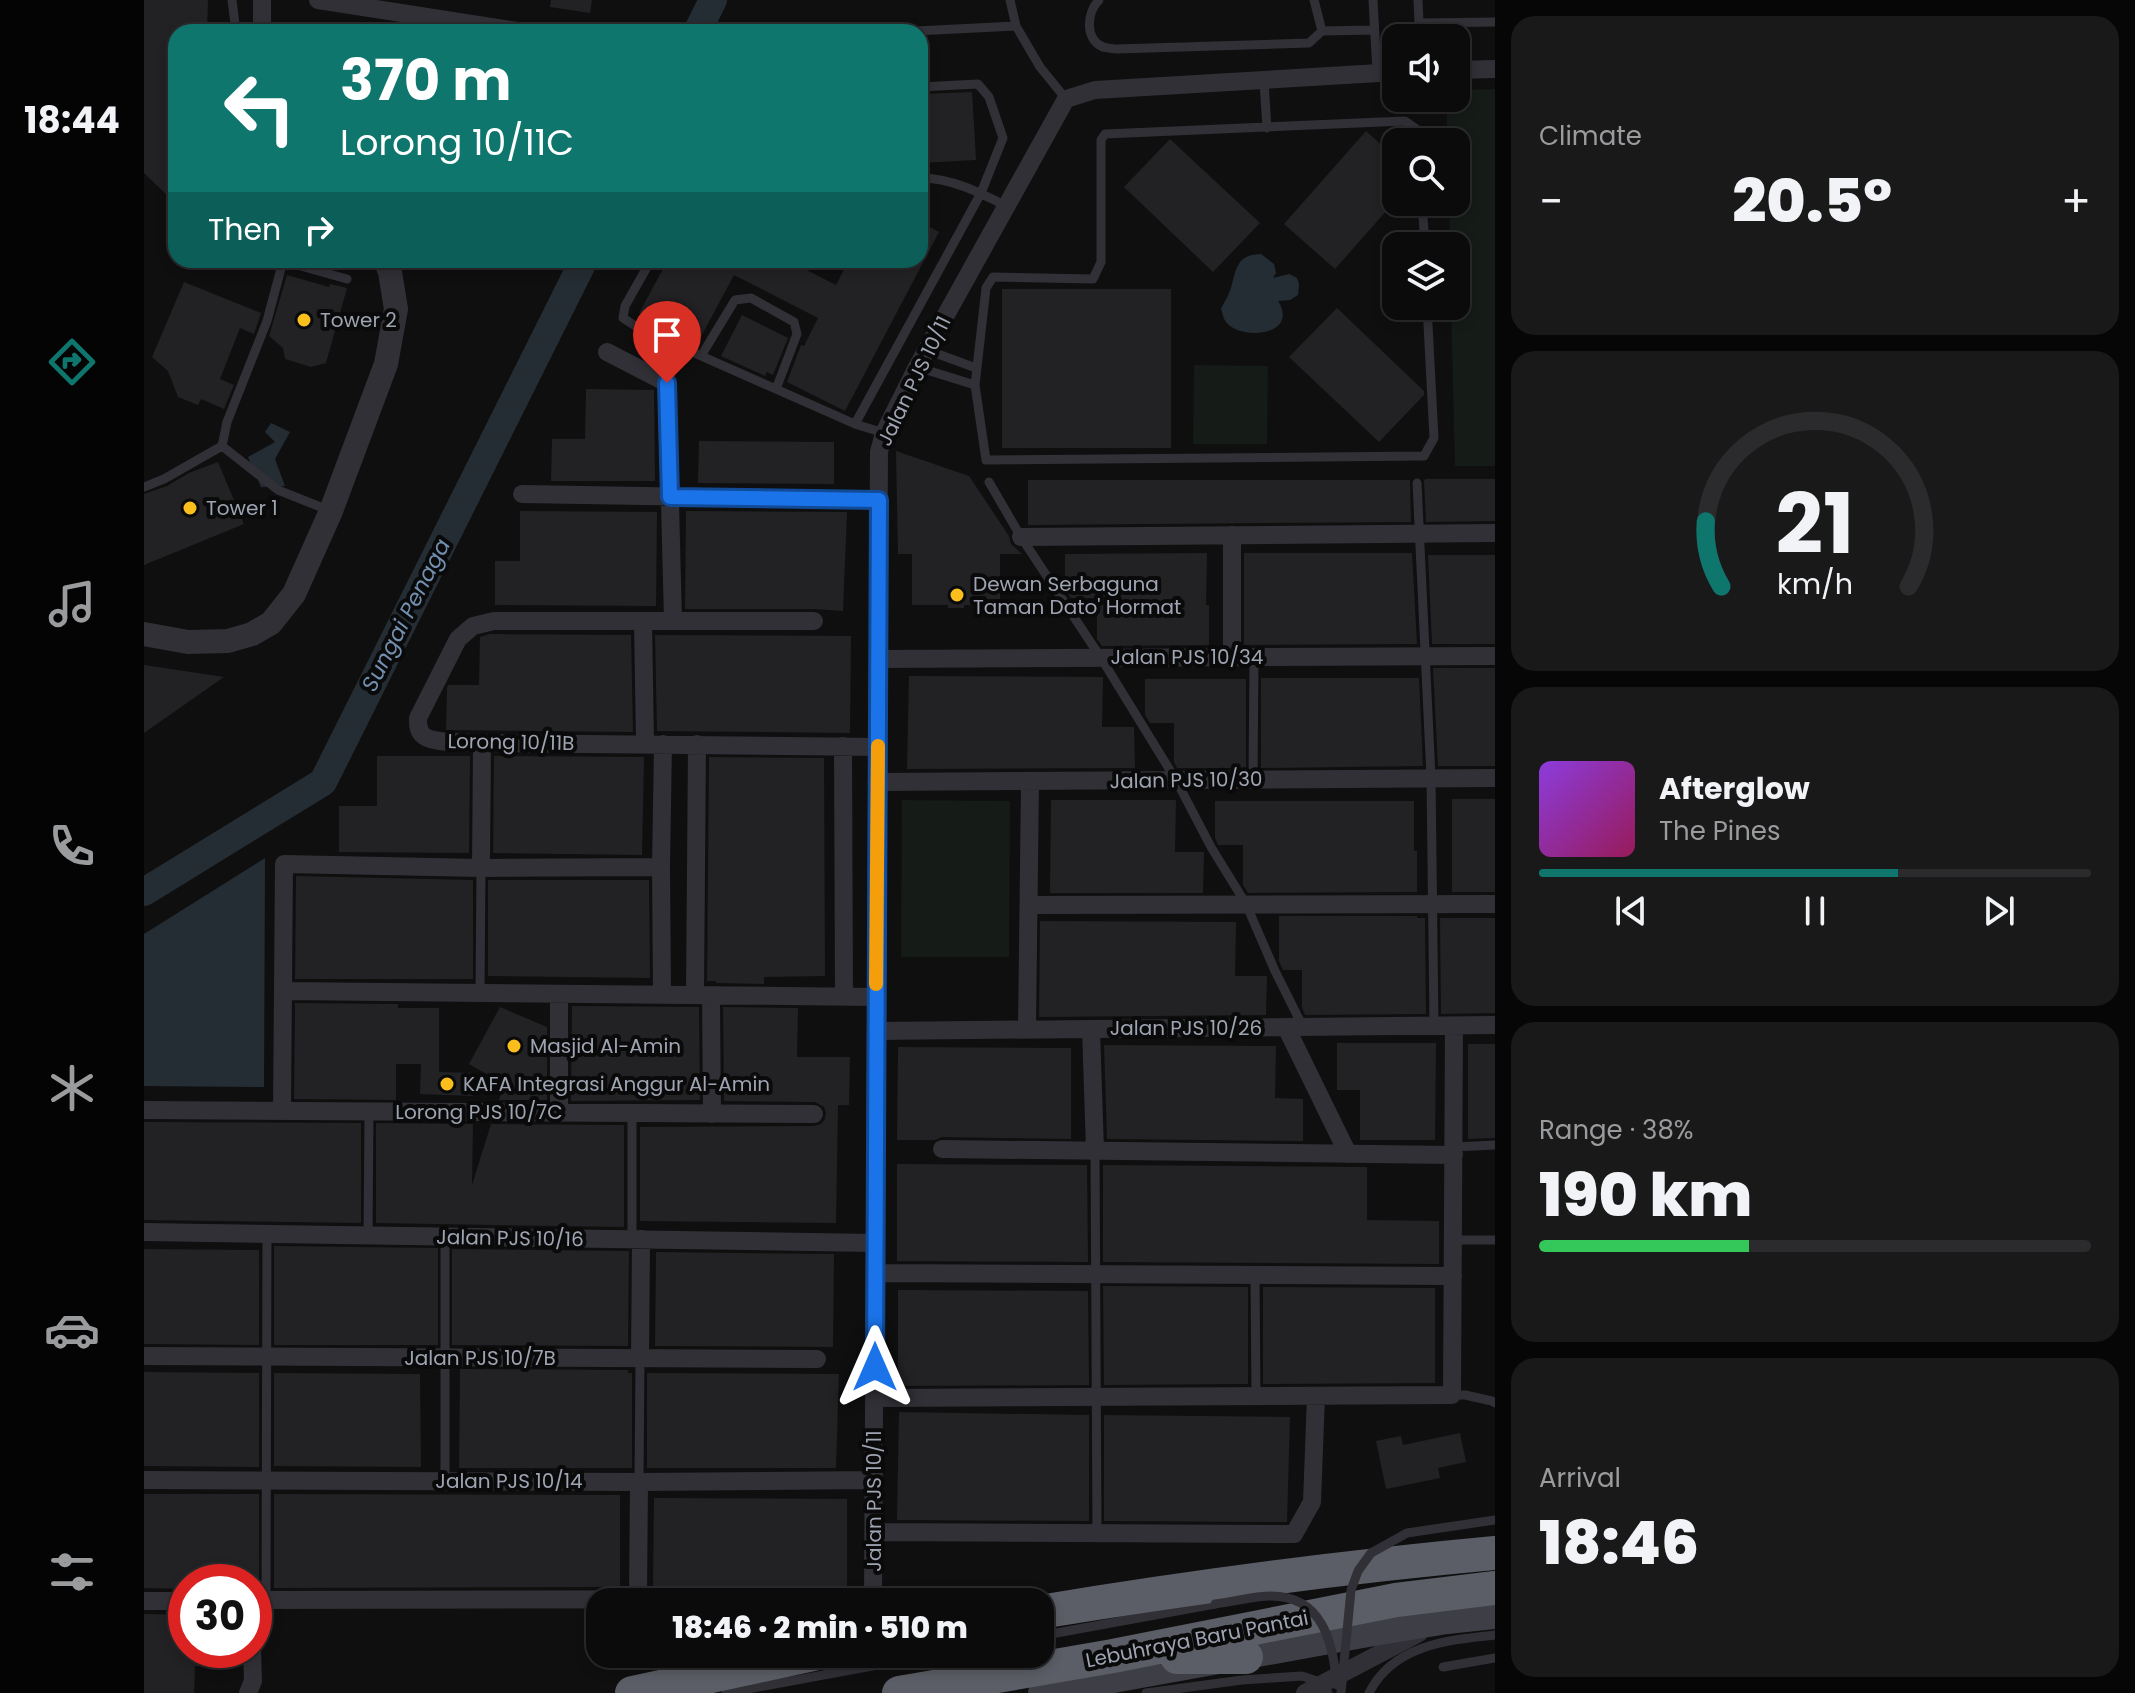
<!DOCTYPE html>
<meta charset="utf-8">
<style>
body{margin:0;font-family:Poppins,sans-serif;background:#19191a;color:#f1f3f6;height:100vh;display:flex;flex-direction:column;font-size:30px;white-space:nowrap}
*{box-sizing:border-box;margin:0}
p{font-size:26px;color:#9a9b9d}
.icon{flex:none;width:44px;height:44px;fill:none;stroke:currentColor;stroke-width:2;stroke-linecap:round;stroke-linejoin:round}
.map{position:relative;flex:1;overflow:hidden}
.panel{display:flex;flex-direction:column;gap:16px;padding:16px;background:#060607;width:640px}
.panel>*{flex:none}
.hud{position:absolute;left:24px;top:24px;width:760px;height:244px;border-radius:24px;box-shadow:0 4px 12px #0003,0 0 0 2px #2b2b2d;background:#0f766e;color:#fff;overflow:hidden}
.controls{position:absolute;left:1238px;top:24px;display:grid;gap:16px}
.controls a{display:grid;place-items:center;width:88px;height:88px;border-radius:16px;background:#0b0b0c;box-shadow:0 4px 12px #0003,0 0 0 2px #2b2b2d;font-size:40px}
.speed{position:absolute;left:24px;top:1564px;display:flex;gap:16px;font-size:40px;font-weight:700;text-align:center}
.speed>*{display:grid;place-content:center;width:104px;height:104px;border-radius:50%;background:#0b0b0c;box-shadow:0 4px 12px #0003,0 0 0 2px #2b2b2d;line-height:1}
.speed .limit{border:12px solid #d22;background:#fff;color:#111}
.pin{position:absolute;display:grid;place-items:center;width:68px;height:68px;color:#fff;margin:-82px -34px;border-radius:50% 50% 50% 0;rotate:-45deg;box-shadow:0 0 8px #0007}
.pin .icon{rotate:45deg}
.me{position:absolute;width:88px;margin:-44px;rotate:0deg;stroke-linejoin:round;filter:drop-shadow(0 0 6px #0008)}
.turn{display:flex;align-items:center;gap:28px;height:168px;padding:0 40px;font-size:36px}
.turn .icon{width:104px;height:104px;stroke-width:2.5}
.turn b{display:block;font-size:56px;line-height:68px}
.then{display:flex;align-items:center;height:76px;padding:0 40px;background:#0003;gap:16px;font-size:30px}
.big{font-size:60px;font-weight:800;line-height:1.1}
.panel .widget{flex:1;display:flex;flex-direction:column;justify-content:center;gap:12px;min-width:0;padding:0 28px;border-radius:24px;background:#19191a}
.panel .dial{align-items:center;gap:0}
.dial svg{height:208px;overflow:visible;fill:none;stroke:#2b2b2d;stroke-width:7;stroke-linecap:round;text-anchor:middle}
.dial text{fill:#f1f3f6;stroke:none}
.song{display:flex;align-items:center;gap:24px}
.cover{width:96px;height:96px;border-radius:12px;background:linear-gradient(135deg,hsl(270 70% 55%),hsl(330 70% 35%))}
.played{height:8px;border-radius:4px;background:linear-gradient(90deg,#0f766e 65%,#2b2b2d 65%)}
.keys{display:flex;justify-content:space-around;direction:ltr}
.heat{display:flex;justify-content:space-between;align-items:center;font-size:44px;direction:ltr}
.charge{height:12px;border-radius:6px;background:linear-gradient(90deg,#34c759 38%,#2b2b2d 0)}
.trip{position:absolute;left:442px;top:1588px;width:468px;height:80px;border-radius:24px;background:#0b0b0c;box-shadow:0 4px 12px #0003,0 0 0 2px #2b2b2d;font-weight:800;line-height:80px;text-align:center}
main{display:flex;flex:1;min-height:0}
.tabs{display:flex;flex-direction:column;width:144px;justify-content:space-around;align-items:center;background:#040405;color:#9a9b9d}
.tabs .icon{width:56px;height:56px}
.tabs .current{color:#0f766e}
.tabs b{font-size:36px;color:#f1f3f6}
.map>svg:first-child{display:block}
</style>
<main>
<nav class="tabs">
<b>18:44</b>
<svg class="icon current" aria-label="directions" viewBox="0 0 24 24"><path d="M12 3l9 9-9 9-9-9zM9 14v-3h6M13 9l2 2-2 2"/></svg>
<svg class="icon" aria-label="music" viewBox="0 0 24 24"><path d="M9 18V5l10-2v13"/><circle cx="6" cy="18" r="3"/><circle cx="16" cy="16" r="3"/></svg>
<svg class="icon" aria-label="phone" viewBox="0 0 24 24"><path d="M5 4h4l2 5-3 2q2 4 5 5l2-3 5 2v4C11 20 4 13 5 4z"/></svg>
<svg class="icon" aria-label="climate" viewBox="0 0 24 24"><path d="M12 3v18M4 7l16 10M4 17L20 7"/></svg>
<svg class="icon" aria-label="car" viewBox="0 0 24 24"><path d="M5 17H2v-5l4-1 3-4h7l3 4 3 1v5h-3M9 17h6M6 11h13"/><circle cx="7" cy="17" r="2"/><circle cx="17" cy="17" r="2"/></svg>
<svg class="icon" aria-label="filters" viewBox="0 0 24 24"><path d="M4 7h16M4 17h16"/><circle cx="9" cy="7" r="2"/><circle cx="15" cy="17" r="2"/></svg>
</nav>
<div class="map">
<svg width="1351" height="1693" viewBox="0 0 1351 1693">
<rect width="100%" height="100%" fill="#0f0f10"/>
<path fill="#151b17" d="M1351,89v377h-40l-4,-160h5v-60h-6l-1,-44h7v-60h-9v-44h9v-8z
M1050,365l74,1 -1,78h-74z
M758,800l108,1 -1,156h-108z"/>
<path fill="#252d34" d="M1117,254l13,10 2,9 -3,5 16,-4 8,4 2,6 -1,11 -8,5 -12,1c22,35 -38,40 -52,21 -3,-4 -3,-8 -5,-13 4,-8 9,-16 11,-25 5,-18 6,-29 29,-30z
M127,423l19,9 -15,27 10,27 -24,1 -13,-30 27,-15 -10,-10z
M121,858l-1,229 -120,-1v-152z"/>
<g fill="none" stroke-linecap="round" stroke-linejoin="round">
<path stroke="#252d34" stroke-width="28" d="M553,32l16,-32
M0,892l179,-110 261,-522"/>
</g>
<path fill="#222225" d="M0,0h64l-1,32h-31v172l-32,-31z
M407,0h41l-2,13 -40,-6z
M828,92l4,68 -56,3v-69z
M1222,131l30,27v42l-61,69 -51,-45z
M1026,139l90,84 -47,49 -89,-85z
M776,222l19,10 -94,179 -58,-29 14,-37 3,1 14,-28 -84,-43 -37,69 -58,-31 29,-53h119l49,25 13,-25h71z
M143,275l42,12 1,-3 17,4 -21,75 -15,4 -26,-8 -2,-11 -14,-12z
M40,282l77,31 -7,21 -14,-6 -20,51 14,6 -10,24 -23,-10 -3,6 -20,-8 -10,-26 -16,-14z
M858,289h169v159h-169z
M1193,308l87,83v4l-45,47 -90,-85z
M598,315l46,23 -15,37 -6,-3 -2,4 -44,-20z
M442,389l68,1 1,91h-104l1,-42h33z
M555,441l135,1v42l-136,-1z
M752,451l73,25 40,60 2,8 11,10h-22v51h-36v3h-16v-3h-36v-51h-14z
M74,462l26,62 -100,41v-71l23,-8 22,-13z
M1282,479h69v42l-69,1 -2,-42z
M884,480h382l1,42 -383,3z
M376,511l137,1 -1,94 -161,-1v-44h25z
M542,511l161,1 -4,99 -29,-2h-129z
M1063,553l-1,52h3v40l-107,1 -5,-7v-41h-26l-6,-8v-36z
M1100,553h168l5,91 -173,1z
M1284,555h67v89h-63z
M346,634l141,1 2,97 -187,-2 1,-42 1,-3h31l1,-48z
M511,635l196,1 -1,97 -193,-2z
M0,665l80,12 -80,56z
M1289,668h62v98h-57z
M765,676l194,1 -1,50h32l1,41 -228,1z
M1117,678h158l4,88 -162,2z
M1001,679h101v89h-69l-3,-6v-39h-24l-5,-8z
M233,756h93l-1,97 -130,-1v-46h38z
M350,756l150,1 -2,98 -149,-2z
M565,757l115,1 1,218 -61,1v7l-48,-1v-2h-9z
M1308,799h43v93h-43z
M907,800h125l-1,52h29l-1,41h-153z
M1071,801h199v50h3v41l-169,1 -5,-8v-40h-25l-3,-7z
M152,876l177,4v99h-178z
M344,880h161l1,98 -162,-2z
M1135,916h138v2h8l1,96 -121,1 -3,-7v-38h-19l-4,-9z
M1296,918h55v95l-54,1z
M896,921l196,1 -1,54h32l-1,39 -227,2z
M151,1003l103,1v4h41v64l35,1 -1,23 -53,-2 1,-30h-25v36l-102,-1z
M428,1006l127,1 1,93 -129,1z
M356,1007l47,20v73h-48l5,-16 -35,-20z
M579,1007l75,1 -1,49h53l-1,48h-11l-2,118 -196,-2v-94l174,-1 7,-2 4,-5 1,-6 -2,-6 -9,-5 -91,-1z
M1193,1043h99l-1,97h-75v-50h-23z
M1324,1044h27v94l-27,1z
M960,1045l172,1 -1,52 28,1v42l-196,-2z
M754,1047l173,1v91l-129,-2 -7,3h-38z
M0,1122l217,1v100l-217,-3z
M232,1123l97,1 -1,61 19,-61 133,1v102l-248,-4z
M753,1164l190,1 1,97 -191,-1z
M959,1165l264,2v53l72,1v43l-336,-2z
M130,1246l164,2v97h-164z
M0,1249l115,1v95l-115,-1z
M308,1249l177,2 -1,95 -176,-1z
M512,1252l178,2 -1,93 -178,-1z
M959,1286l145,1v97l-144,1z
M1119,1287l172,1v95l-172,1z
M754,1290l190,1 1,94 -191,1z
M316,1369l168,1v3h4v95h-173z
M0,1372l115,1v94l-115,-1z
M130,1373l146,1 1,93 -147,-1z
M503,1373l192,1 -3,94h-189z
M755,1412l190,3v106l-192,-1z
M960,1415l186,2 -3,105 -183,-1z
M1316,1433l6,29 -28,6 2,10 -54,11 -10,-48 25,-5 2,9z
M0,1494h115v94h-5v-6h-68v7l-42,-1z
M130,1494l346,1v92l-346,1z
M510,1498l193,1v93l-10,-5h-184z
M0,1614l42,1v35h51l-1,16h-41l-1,27h-50z"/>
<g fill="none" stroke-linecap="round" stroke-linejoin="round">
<path stroke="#303036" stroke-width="9" d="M88,0l4,32
M866,0l6,26 24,41 26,32
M955,0c-12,12 -15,39 4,47 5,1 9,2 14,2l192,-6 13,-12 52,-1
M1170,0l8,31
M1229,0l4,73
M1274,0l1,23 76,-1
M751,32l121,-6
M1120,82l3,46
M1276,142l-1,-11 -14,-10 -300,13 -4,6v122l-8,17 -100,-2 -7,11 -11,97 11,75 438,-4 10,-18 -7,-132
M776,178c31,0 59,14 86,28
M1278,202l3,44
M507,260l-26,46 -2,12 17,11 215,95 29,9
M783,350l49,18
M557,356l34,-56 16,-2 43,24 3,12 -21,55
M773,367l58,18
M711,424l126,-231 22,-55 -14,-41 -11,-13 -58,3
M78,446l56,44 50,20
M845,482l32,55 80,121 75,122 35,67 35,57 29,67 28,56
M1273,483l14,294 3,249
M0,487l20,-8 58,-33 5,-24 40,-101 16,-60 64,18
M1109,779l1,-122
M336,993l1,-125
M1310,1147l41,-2
M951,1150l2,383
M224,1236l1,-125
M301,1237v243
M488,1239v-126
M1310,1240h41
M1111,1275l1,121
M1308,1395h13l27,6 3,2
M495,1482l1,-123
M122,1600l1,-366
M896,1636l175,-32
M1299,1667l52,-9
M582,1693l211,-39
M1225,1693c24,-48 78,-53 126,-58"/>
<path stroke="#303036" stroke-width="18" d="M174,0l206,32
M118,32v-32
M1312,70l39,-1
M463,352l60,31 6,238
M378,494l357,6
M1088,535v122
M877,537l474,-4
M499,621l2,122
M670,621h-320l-21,5 -15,13 -40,79c0,7 0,14 6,18 10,8 45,6 58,7l396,4
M734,659l617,-3
M699,746l1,251
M733,782l618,-4
M337,868l1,-125
M885,905l466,-1
M139,991l593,6
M415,994v119
M518,995l-1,-128 2,-123
M551,995l2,-251
M567,995l1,119
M1142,1027l62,127
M883,1029l3,-247
M947,1029l4,121
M732,1031l619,-6
M0,1110l670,4
M138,1111l2,-247 197,4 180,-1
M798,1149l512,6
M0,1232l731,11
M731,1273l578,3
M0,1356l673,3
M496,1359l1,-120
M730,1398l578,-3 2,-369
M0,1480l495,2 235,-2
M730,1532l420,2 18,-32 4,-106
M110,1600l583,-1
M494,1600l1,-118
M0,1601h42
M729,1602l6,-1150 5,-19 33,-66 149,-268 29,-9 301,-18
M104,1693l5,-12 -1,-31
M1161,1693l114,-60"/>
<path stroke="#303036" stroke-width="24" d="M0,634l44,8 40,-1 24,-7 19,-11 23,-29 37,-83 55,-147 10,-55 -6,-37 -5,-12"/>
<path stroke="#3e3f46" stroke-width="26" d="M897,1693l327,-59 79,-13 48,-5"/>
<path stroke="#5c5e67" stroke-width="34" d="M896,1612c151,-25 303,-45 455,-59
M1033,1657h69
M488,1693l182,-39
M755,1693l214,-37 283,-56 99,-12"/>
<path stroke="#303036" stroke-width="9" d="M1071,1604c18,-2 38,-8 56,-8 52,0 62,47 66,89
M1002,1693l96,-13 60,-4 15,5 11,12
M1197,1693l10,-103 7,-19 13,-18 36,-20 88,-13"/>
</g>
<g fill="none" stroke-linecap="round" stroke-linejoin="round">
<g stroke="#114b97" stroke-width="20">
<path id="route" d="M523,383l3,114 209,3 -4,867"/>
</g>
<use href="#route" stroke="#1a73e8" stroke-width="14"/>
<path stroke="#f59e0b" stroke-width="14" d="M732,984l2,-238"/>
</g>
<g fill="#fabe1d" stroke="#0a0a0b" stroke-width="3">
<circle cx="160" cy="320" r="8"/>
<circle cx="46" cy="508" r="8"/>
<circle cx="813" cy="595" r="8"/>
<circle cx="370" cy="1046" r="8"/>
<circle cx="303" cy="1084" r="8"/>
</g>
<g text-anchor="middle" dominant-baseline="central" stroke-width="8" stroke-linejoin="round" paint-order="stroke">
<g font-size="20" fill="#9fa4b2" stroke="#0a0a0b" text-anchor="start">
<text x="176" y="320">Tower 2</text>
<text x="62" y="508">Tower 1</text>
<text x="829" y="584">Dewan Serbaguna<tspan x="829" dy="23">Taman Dato' Hormat</tspan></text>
<text x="386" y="1046">Masjid Al-Amin</text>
<text x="319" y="1084">KAFA Integrasi Anggur Al-Amin</text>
</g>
<g font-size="20" fill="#9fa4b2" stroke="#0a0a0b">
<text transform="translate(770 381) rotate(-64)">Jalan PJS 10/11</text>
<text x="1043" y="657">Jalan PJS 10/34</text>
<text transform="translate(367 742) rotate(1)">Lorong 10/11B</text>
<text transform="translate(1042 780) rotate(-1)">Jalan PJS 10/30</text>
<text x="1042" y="1028">Jalan PJS 10/26</text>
<text x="335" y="1112">Lorong PJS 10/7C</text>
<text transform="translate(366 1238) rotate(1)">Jalan PJS 10/16</text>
<text x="336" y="1358">Jalan PJS 10/7B</text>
<text x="365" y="1481">Jalan PJS 10/14</text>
<text transform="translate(730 1501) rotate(-90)">Jalan PJS 10/11</text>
<text transform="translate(1053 1639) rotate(-11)">Lebuhraya Baru Pantai</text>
</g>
<g font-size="22" font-style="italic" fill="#7390b0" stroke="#0a0a0b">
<text transform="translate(262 615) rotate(-63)">Sungai Penaga</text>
</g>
</g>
</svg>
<div class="controls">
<a><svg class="icon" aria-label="sound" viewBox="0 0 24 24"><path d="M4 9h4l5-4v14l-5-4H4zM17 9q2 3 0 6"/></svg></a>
<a><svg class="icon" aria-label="search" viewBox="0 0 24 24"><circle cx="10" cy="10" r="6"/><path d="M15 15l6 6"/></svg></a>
<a><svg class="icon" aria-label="layers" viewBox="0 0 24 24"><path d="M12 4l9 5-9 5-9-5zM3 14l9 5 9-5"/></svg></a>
</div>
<div class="speed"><div class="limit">30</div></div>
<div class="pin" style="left:523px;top:383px;background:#d93025"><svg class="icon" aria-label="arrive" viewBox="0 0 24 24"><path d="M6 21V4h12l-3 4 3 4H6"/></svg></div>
<svg class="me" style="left:731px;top:1367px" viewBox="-20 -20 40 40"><path d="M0-17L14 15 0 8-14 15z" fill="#1a73e8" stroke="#fff" stroke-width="4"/></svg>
<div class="trip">18:46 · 2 min · 510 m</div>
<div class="hud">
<div class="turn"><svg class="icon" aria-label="left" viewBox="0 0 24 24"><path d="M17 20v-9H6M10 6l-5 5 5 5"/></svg><div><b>370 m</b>Lorong 10/11C</div></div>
<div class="then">Then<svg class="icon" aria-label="right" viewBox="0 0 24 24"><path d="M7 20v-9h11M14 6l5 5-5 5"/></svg></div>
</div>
</div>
<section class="panel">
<div class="widget"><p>Climate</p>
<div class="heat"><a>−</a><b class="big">20.5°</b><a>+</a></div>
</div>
<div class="widget dial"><svg viewBox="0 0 100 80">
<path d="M14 69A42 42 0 1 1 86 69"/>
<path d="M14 69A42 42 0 0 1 8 44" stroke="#0f766e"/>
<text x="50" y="56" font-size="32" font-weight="700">21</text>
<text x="50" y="72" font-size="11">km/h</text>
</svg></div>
<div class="widget">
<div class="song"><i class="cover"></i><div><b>Afterglow</b><p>The Pines</p></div></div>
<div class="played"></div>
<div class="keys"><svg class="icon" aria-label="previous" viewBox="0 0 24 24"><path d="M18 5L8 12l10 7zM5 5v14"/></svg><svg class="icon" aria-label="pause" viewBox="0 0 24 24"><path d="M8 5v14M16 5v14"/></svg><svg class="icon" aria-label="next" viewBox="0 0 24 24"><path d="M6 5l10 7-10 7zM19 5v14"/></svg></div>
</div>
<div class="widget"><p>Range · 38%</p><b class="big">190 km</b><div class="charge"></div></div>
<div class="widget"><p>Arrival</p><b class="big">18:46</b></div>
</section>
</main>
